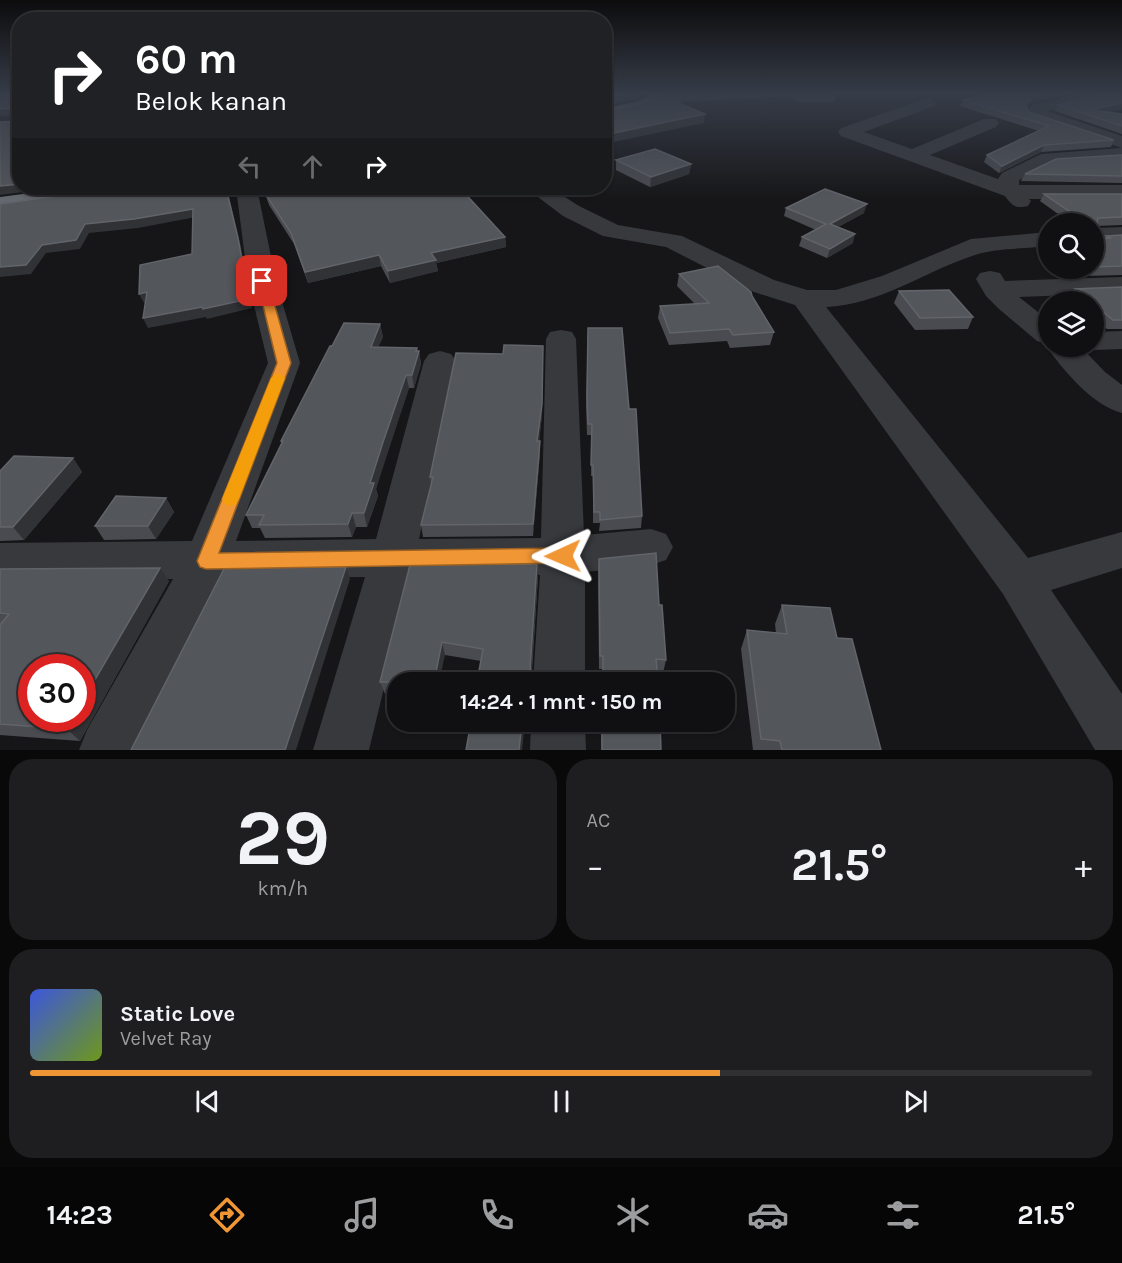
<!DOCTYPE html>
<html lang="id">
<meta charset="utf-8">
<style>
body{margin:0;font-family:Karla,sans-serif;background:#1e1e20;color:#f1f3f6;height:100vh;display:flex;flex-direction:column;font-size:22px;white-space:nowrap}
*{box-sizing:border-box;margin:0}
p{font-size:20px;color:#9c9d9f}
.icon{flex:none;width:33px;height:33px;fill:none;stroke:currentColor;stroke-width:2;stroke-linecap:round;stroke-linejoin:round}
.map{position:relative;height:750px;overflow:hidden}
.drawer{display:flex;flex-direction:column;gap:9px;padding:9px;background:#09090a;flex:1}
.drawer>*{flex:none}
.top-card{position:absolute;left:12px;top:12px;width:600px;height:183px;border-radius:24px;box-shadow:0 2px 4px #0004,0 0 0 2px #303032;background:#202124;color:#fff;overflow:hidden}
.buttons{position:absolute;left:1038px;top:213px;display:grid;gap:12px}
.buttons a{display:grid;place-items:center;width:66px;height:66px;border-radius:50%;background:#101012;box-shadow:0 2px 4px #0004,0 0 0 2px #303032;font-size:30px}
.speed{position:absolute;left:18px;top:654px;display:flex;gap:12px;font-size:30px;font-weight:700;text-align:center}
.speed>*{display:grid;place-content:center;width:78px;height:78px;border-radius:50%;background:#101012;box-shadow:0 2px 4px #0004,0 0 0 2px #303032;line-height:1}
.speed .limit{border:9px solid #d22;background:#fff;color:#111}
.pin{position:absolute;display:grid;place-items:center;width:51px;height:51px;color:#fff;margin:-26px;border-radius:12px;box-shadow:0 3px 9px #0006}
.me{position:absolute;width:66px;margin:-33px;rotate:269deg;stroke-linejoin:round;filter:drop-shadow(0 0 4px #0008)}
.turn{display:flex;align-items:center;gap:21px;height:126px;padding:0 24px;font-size:27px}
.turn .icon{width:78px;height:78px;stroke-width:2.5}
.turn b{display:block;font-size:42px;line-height:51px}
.lanes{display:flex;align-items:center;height:57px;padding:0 24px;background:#0003;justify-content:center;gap:30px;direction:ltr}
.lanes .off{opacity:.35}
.big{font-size:45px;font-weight:700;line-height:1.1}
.drawer .tile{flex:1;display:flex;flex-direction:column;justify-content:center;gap:9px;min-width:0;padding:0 21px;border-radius:24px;background:#1e1e20}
.drawer .dial{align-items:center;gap:0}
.dial b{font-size:78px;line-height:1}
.song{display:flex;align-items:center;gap:18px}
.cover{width:72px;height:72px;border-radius:9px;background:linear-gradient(135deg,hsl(230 70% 55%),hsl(80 70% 35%))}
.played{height:6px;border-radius:3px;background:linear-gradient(90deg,#f19635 65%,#303032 65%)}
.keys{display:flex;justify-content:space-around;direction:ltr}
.heat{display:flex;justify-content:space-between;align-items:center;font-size:33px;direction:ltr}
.drawer .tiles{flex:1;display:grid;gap:9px;grid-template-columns:1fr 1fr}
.tile:last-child{grid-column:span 2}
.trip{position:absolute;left:387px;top:672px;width:348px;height:60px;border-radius:24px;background:#101012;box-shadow:0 2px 4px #0004,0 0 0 2px #303032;font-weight:700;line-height:60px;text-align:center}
.dock{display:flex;height:96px;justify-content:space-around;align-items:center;background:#060607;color:#9c9d9f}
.dock .icon{width:42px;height:42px}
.dock .current{color:#f19635}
.dock b{font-size:27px;color:#f1f3f6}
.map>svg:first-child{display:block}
</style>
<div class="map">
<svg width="1122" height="750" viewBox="0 0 1122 750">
<rect width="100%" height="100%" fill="#161618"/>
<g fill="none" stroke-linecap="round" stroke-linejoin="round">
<path fill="#37393d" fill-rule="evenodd" d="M1074,95h31l-2,3 -56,13 75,25v12l-95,-32 -2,-4 7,-7z
M928,98l8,5 -2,3 -70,26 48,17 72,-30h12l3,4 -3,4 -66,28 68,24 4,-6 39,-19 81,-6v12l-70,4 -33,16v5h103v14h-93l2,2 -3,5c-12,3 -16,0 -23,-10l-164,-60 -3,-4 3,-4z
M236,188h21l19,93 24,82 -64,178 140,-2 48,-178 5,-7 11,-3 11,3 5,7 -37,178 122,-1 5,-199 4,-7 11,-2 11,2 4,7 8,196 67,-6 15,5 7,13 -7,13 -15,5 -66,7v110h-52l7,-107 -129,1 -42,174h-56l52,-173 -145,1 -83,172h-58l8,-20 86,-151 -173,2v-38l192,-2 76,-178 -20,-82z
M526,188h25l28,18 39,19 64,11 92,44 33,10h29l46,-14 89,-37 77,-7v14c-22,3 -53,2 -73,9 -50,16 -95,50 -149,52l202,251 94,-26v36l-71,22 71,104v56h-27l-92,-156 -208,-289 -41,-13 -88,-45 -63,-11 -40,-20z
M1122,227v14l-28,1v-14z
M990,271l10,2 5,8 117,-4v16l-103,4 29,23v26h32l25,26 17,13v28c-30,-8 -58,-42 -76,-67l2,-2 -11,-3 -38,-32 -13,-13 -10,-17 4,-6z
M1122,331v18l-28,1 -12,-4h12v-14z
M531,722h54l1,28h-56z"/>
<path fill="#63676e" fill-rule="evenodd" d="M651,95h21l-23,13 -45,11v-10l34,-8z
M68,188h52l-3,5 -8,1 -109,17v-14z"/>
</g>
<path fill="#494b50" d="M664,95h172l-2,7h-37l-6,-6 -115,6 28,21 -54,-21 14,-6z
M986,95h77l-32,8 -4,5 2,4 85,28 -3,7 -70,5 -42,21 -15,-11 3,-7 52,-24 -79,-25 3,-6z
M1122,95v14l-15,3 15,2v20l-67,-23 3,-6z
M1122,155v28l-101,-2 4,-7z
M616,160l75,4 -2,10 -39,13 -34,-17z
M263,188l242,49 1,10 -70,16 2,8 -48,12 -9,-17 -73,17 -14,-39 -25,-39z
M1044,194h78v31l-25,1 -3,8v-10h-22l-32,-23z
M786,208l78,5 -26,14 15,16 -26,15 -28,-12 3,-9 14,-7 -32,-14z
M1122,235v40l-38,1 -10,-8h20v-29h11l1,-3z
M679,274l73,22 22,36 -4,13 -40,3 -3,-7 -58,4 -11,-27 2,-12 35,-2 -18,-18z
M1122,287v42h-15l-13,-11v-16h-19l-5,-5 5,-8z
M899,291l74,26 -5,12 -53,1 -21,-27z
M380,324l3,13 -5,10 39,1v3h2l2,13 -7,24h-5l-23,67 -10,34 2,7 -11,31h-11l-4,10 -87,1 -5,-10h-8l-6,-13 35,-72v-2l51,-95z
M588,328l41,81 13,107 -1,12 -42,3 1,-8h-7v-47h-2v-41h-4l-1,-29z
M543,357l-1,58 -3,26h1v12l-7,83 -110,1 -2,-12 10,-40 -1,-8z
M73,458l9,14 -58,68 -24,1v-70z
M166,498l8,14 -18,27 -52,1 -9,-14z
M599,559l60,46 7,55 -3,13 -6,-1 1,10h-56v-13h-3l-1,-96z
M0,569l169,12 -89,160 -80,-6z
M538,577l-6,93 1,2 1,10h-57l4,-21 -36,-6 -47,27v13l-13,-1 -5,-12z
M782,605l55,33 44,112h-128l-12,-101 6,-19 29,3 -1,-9z
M601,722h59l1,28h-60z"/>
<path fill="#303235" d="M619,95h26l-8,4 -33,8v-8z
M1040,95h23l-32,8 -8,9 2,-7 9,-8z
M1122,103v6l-32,7v-6z
M18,108l2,7 -20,1v-7z
M705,114l-1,9 -100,21v-9z
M1044,145l-3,7 -42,21 3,-7z
M691,164l-2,10 -39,13 1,-10z
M20,184v4h35l-55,7v-9z
M226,188h1l14,59 11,61 -45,11 -1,-2 -58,11 -5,-10 59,-11z
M867,204l-3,9 -37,20 3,-9z
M193,209l3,8 -58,11 -49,5 -9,16 -34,4 -15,21 -31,3v-10l42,-22 43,-21z
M855,234l-2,9 -26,15 3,-9z
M505,237l1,10 -70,16 2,8 -48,12 -2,-12 43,-18z
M379,255l2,11 -73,17 -3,-11z
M147,292l5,10 -8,1 -5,-9z
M380,324l3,13 -10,22 -2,-12z
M543,346l-1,69 -4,38 -1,-12z
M417,348l1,6 1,-3 2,13 -7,24 -2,-13z
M406,375l3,13 -33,101 2,7 -11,31 -3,-14 6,-30z
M540,441v12l-7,83v-12z
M73,458l9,14 -58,68 -11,-13z
M166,498l8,14 -18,27 -8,-13z
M352,513l4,14 -4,10 -4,-13z
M537,564l1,13 -7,98 -1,-6z
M346,567l4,12 -54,171h-11z
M160,568l9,13 -89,160 -13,-12 6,-11h9v-16z
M442,642l3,13 -6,27h-5z
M522,722h3l-3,28h-3z"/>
<path fill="#53565b" stroke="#61646a" stroke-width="1.5" d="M0,95h20v89l-20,2v-64l18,-1v-13l-18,1z
M604,95h15l-15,4z
M986,95h54l-6,2 -9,8 4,7 85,28 -70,5 -42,21 -15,-11 62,-29 -86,-26z
M1102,95h20v8l-32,7 32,4v12l-64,-21z
M662,96l43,18 -101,21v-23l46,-10z
M655,149l36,15 -40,13 -35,-17z
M1122,155v21l-97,-2 31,-15z
M112,188h114l12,50 11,61 -46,10 -1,-2 -59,11 4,-26 -8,2 1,-29 52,-11 1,-45 -59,10 -49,5 -9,16 -34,5 -16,20 -26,2v-63z
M263,188h197l45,49 -74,16 5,7 -48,11 -9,-16 -74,17 -14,-39 -25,-38z
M825,189l42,15 -37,20 25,10 -25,15 -28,-12 24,-13 -40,-16z
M1044,194h78v23l-24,1 -2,11 -2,-2v-3h-6z
M1122,235v31l-28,1v-28l16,-1 -4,-2z
M718,266l33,26 1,4 22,36 -41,3 -4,-6 -59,4 -10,-27 49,-3 -30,-29z
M1122,287v33h-9l-19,-16v-2h-4l-15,-13z
M949,290l24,27 -53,1 -21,-27z
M344,323l36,1 -9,23 46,1 -1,3h3l-7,24h-6l-23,67 -13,41h4l-10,30h-12l-4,11 -89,1 5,-10h-18l37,-74h-2l49,-95h2z
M588,328h34l7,81h7l6,107 -42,4v-8h-6l-1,-47h-2l1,-41h-4l-1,-29z
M504,345l39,1 -1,58 -5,37h3l-7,83 -112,1 12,-48h-3l26,-124 47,1z
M14,456l59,2 -60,69h-13v-56z
M116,496l50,2 -18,28h-53z
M656,553l3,52h3l4,55 -10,-1 2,23h-55v-26h-3l-1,-97z
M537,564l-7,105 3,3v3h-5l-1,7h-50l6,-33 -41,-7 -8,40h-54l30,-117z
M225,567h121l-61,183h-154z
M160,568l-78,134v-34h-50v50h41l-6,11 -67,-5v-99l9,-11 -9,-1v-44z
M782,605l48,3 7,30 15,1 29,111h-99l-2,-9 -19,-2 -14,-109 40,4z
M471,722h51l-3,28h-53z
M602,722h58l1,28h-59z"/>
<linearGradient id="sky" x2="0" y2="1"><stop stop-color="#0c0c0d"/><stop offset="0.47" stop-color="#363c48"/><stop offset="1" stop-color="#363c48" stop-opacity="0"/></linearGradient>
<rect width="1122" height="200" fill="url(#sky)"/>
<path fill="#f19635" stroke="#9d6222" stroke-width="1.5" d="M262,278l6,3 23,82 -72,190 344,-5 6,2 3,6 -3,5 -6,2 -357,6 -6,-2 -3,-6 80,-198 -20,-82z"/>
<path fill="#f59e0b" d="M278,373l7,5 -46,121 -3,5 -5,2 -6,-2 -3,-5 49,-121z"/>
</svg>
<div class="buttons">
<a><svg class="icon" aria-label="search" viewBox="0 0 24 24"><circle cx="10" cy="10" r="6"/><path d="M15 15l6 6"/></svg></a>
<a><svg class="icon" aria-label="layers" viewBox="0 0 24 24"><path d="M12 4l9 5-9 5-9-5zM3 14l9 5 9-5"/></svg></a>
</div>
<div class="speed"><div class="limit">30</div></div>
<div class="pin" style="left:262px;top:281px;background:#d93025"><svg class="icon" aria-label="arrive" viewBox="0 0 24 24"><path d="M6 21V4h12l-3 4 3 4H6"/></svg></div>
<svg class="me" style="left:563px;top:556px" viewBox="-20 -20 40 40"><path d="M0-17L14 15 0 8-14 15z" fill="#f19635" stroke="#fff" stroke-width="4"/></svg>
<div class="trip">14:24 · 1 mnt · 150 m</div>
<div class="top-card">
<div class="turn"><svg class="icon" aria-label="right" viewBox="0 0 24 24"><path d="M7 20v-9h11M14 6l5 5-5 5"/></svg><div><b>60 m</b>Belok kanan</div></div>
<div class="lanes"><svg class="icon off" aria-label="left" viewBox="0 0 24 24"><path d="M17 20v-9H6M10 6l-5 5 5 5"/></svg><svg class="icon off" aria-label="ahead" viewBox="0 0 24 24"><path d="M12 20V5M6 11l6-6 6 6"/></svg><svg class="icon" aria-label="right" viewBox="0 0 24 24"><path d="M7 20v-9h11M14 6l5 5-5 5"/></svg></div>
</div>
</div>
<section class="drawer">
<div class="tiles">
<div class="tile dial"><b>29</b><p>km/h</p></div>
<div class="tile"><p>AC</p>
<div class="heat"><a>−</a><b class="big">21.5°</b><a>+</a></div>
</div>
<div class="tile">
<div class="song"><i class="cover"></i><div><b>Static Love</b><p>Velvet Ray</p></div></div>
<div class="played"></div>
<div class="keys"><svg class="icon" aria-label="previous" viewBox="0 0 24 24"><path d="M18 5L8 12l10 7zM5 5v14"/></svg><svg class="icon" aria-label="pause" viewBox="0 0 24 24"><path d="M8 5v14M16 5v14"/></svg><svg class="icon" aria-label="next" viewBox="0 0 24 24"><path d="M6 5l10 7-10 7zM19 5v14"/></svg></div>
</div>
</div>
</section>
<nav class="dock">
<b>14:23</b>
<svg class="icon current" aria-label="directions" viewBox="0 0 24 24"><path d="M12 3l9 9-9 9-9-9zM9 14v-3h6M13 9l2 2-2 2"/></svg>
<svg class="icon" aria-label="music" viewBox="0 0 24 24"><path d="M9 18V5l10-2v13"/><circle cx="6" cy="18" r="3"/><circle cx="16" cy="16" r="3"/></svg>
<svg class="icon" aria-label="phone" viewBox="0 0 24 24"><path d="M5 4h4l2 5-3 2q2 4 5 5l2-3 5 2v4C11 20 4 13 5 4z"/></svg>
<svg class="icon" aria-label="climate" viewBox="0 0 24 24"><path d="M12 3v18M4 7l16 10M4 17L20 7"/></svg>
<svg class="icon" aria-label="car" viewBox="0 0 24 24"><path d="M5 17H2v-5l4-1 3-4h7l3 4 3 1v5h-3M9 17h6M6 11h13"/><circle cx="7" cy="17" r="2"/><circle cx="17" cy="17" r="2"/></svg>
<svg class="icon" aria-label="filters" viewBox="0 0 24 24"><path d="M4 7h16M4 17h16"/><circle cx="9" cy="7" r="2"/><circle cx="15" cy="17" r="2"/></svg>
<b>21.5°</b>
</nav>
